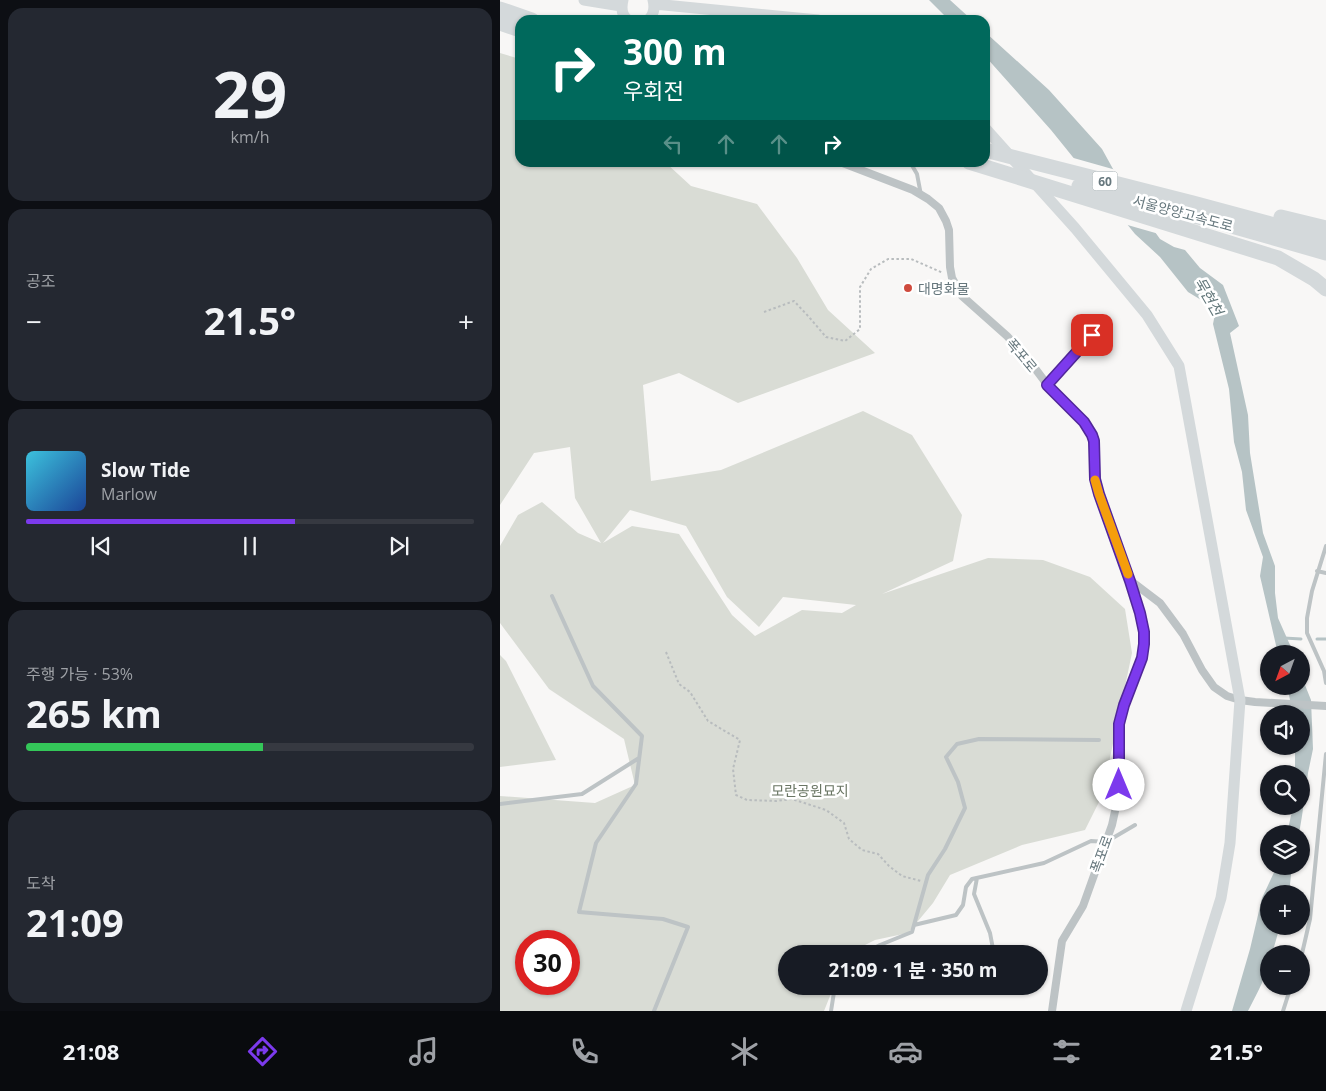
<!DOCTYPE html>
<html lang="ko">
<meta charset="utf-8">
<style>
body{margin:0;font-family:"Open Sans","Noto Sans KR",sans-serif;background:#242831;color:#f1f3f6;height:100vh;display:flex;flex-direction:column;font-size:19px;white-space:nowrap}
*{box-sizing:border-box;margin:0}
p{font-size:16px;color:#9ea1a6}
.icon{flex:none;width:28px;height:28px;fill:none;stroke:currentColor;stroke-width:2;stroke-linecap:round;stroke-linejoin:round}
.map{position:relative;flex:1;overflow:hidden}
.details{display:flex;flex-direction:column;gap:8px;padding:8px;background:#0d0f14;width:500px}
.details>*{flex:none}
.hud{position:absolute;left:15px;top:15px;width:475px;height:152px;border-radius:15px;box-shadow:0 1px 4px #0004;background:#00695c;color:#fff;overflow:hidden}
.needle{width:32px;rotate:221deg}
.buttons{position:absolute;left:760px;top:645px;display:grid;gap:10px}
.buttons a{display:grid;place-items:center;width:50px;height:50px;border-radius:50%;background:#171b24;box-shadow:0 1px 4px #0004;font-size:25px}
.speed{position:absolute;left:15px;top:930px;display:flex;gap:10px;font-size:25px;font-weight:700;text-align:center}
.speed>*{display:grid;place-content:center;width:65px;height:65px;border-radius:50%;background:#171b24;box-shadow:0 1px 4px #0004;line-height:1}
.speed .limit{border:8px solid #d22;background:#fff;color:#111}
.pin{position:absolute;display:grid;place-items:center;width:42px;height:42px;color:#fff;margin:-21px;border-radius:10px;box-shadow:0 2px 8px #0006}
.me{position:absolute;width:55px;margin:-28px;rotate:0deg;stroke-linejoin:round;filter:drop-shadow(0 0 4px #0008)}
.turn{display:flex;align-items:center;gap:18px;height:105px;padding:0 25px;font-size:22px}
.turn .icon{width:65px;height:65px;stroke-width:2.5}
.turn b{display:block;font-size:35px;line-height:42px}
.lanes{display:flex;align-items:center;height:48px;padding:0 25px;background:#0003;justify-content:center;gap:25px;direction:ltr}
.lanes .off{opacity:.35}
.big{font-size:38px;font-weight:700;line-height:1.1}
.details .tile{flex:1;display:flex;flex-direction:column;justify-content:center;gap:8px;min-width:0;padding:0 18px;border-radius:15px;background:#242831}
.details .dial{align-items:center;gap:0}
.dial b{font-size:65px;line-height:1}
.song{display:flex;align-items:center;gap:15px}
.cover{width:60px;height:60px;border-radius:8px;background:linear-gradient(135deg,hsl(190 70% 55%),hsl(220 70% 35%))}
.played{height:5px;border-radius:2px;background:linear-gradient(90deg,#7c3aed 60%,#363941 60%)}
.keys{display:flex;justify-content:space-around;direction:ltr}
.heat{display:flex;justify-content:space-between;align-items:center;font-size:28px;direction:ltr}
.charge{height:8px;border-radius:4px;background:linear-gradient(90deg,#34c759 53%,#363941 0)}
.trip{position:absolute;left:278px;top:945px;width:270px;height:50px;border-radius:25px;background:#171b24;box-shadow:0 1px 4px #0004;font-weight:700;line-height:50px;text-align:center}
.tabs{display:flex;height:80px;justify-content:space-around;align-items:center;background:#090b0e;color:#9ea1a6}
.tabs .icon{width:35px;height:35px}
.tabs .on{color:#7c3aed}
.tabs b{font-size:22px;color:#f1f3f6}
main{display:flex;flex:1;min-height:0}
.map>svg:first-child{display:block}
</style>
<main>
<section class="details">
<div class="tile dial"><b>29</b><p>km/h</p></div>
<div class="tile"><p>공조</p>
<div class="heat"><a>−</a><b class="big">21.5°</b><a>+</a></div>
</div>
<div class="tile">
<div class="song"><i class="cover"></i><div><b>Slow Tide</b><p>Marlow</p></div></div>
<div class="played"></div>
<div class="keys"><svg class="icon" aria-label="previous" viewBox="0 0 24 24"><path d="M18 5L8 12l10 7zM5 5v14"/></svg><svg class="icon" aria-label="pause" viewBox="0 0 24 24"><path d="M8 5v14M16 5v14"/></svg><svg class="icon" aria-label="next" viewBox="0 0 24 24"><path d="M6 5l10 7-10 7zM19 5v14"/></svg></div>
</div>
<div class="tile"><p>주행 가능 · 53%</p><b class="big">265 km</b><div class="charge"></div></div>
<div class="tile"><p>도착</p><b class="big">21:09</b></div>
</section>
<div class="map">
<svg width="826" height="1011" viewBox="0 0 826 1011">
<rect width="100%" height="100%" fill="#f8f7f6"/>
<path fill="#d9dcd5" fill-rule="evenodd" d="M0,53l20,6v103l146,1 25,23 66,18 40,54 31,52 47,43 -137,50 -59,-30 -36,12 8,96 70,-11 142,-59 49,24 50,80 -9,46 -71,33 106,-36 55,2 47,17 35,32 7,44 -30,143 -17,34 -63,15 -72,30 -17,28 -25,30 -33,7 -28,14h-61v32h48l-10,25h-324v-215l95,7 40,-18 -11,-46 -75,-50 -49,-66v-77l18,-31 24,-13 36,31 23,10 -26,-45 -5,-51 -36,6 -34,52zM130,510l56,16 41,71 32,30 24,-30 73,8 -14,8 -40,-3 -47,26 -23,-21 -53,-81 -47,-8 -29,17zM26,941h43v43h-43z
M0,655l6,6 50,99 -56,7z"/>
<path fill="#b6c3c5" d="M429,0h21l22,20h-23z
M485,32l64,58 53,59 21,38 37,52 14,8 11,3 15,18 23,17 16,41 -9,7 18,82 2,38 13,80 12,33v27l3,25 16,36h-16l-18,-78 3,-19 -17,-47 -4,-38 -8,-30 -5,-53 -16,-65 3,-15 -28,-17 -28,-35 -25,-23 -84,-104 -66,-74z
M801,675l10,25 2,49 -5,24 -6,43 -3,18h-12l6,-28h8v-32h-6v-28h6v-32h-8l-6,-28h14z
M777,866h15l-3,28h-20v32h11l-8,28h-3c0,20 -12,39 -21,57h-16l18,-62 12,-51z"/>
<path fill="#f8f7f6" d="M570,157l46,13 9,16 34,48 -35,-10z"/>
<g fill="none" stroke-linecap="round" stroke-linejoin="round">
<path stroke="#b6c3c5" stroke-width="3" d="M784,638l17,1
M817,639h9"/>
<path stroke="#b8bcbe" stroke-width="2" stroke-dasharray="2.5 2.5" stroke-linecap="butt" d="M264,312l30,-11 15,16 17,20 19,4 15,-12v-42l11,-18 17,-10h23l32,14
M166,652l13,32 11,8 18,29 32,19 -7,29 3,26 11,5 29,1 16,-2 34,11 18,13 5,16 13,11 16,4 11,12 13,10 19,5"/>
<path stroke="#bdc3c5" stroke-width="4" d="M410,162l7,12 4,21
M547,385l45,-50
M826,546l-14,45 -5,27v15l17,38 2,12
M817,571l9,2
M52,596l41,90 49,50 -6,48 -40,59 -17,69 84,7 25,8 -34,84
M0,804l82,-10 57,-36
M477,878l-3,16 16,39 4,21
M414,925l42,-10 7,-10 3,-18 6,-8 72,-16 47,-22 15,1 29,-17
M363,954l17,-9 32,-13 16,-57 17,-26 20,-41 -7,-26 -12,-25 11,-13 22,-5 120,1
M801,958l9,-39 16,-165
M331,1011l4,-25
M783,1011l8,-25"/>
<path stroke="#bdc3c5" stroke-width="8" d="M340,162l73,28 15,9 11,9 7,13 3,9 1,37 2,11 10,18 45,40 21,23 24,32 32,31 7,13 3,6 1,38 4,15 31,87 10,32 4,19 1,12 -3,14 -18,47 -5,19v61l-2,17 -5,23 -29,81 -21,35 -10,70
M631,581l29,22 23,31 19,36 12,17 13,9 13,4 15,2 71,4"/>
<path stroke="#d4d9db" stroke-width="11" d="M84,0l37,6
M123,0c-2,8 -2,15 5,20
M154,4l164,16
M148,20c6,-5 7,-12 5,-20
M485,128l90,100 72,87 32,51 61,334 -10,143 -9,55 -35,113"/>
<path stroke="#d4d9db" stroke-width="15" d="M0,9l32,11
M0,23l20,7
M485,150l208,53 133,36
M469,162l309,96 36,21 12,10
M579,186l142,37 105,30
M781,217l45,11"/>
</g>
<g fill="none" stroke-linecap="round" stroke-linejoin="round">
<g stroke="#51269a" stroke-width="12">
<path id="route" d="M592,335l-45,50 37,37 8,13 2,6 1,38 4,15 31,87 10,32 4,19v12l-2,14 -18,47 -5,19v61"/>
</g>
<use href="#route" stroke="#7c3aed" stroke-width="9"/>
<path stroke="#f59e0b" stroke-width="9" d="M595,480l4,14 29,80"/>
</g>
<circle fill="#cf4b3e" stroke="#fff" stroke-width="2" cx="408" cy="288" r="5"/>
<g text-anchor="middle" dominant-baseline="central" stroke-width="5" stroke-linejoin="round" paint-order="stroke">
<rect fill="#fff" stroke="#94a0a4" stroke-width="1" x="592.5" y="171.5" width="25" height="19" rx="4"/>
<g font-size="12" font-weight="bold" fill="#66777d">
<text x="605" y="181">60</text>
</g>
<g font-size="14" fill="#66777d" stroke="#fff">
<text transform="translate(683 213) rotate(15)">서울양양고속도로</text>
<text transform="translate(522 355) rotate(50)">폭포로</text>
<text transform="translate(601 854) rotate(-70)">폭포로</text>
</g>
<g font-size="14" fill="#66777d" stroke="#fff" text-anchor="start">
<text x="418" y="288">대명화물</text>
</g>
<g font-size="14" fill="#6a7664" stroke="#fff">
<text x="310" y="790">모란공원묘지</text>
</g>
<g font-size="15" font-style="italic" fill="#607578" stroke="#fff">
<text transform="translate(709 296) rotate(60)">묵현천</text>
</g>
</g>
</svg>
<div class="buttons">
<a><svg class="needle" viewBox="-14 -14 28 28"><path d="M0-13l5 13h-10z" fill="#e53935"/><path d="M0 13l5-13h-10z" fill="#9ea1a6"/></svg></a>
<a><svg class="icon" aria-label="sound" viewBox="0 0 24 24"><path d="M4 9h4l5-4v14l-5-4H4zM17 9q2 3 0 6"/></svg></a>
<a><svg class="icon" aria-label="search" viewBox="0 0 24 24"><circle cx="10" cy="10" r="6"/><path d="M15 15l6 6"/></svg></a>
<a><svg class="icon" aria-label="layers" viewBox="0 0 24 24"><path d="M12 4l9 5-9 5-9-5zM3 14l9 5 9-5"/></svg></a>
<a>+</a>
<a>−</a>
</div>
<div class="speed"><div class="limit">30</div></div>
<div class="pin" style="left:592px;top:335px;background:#d93025"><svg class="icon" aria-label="arrive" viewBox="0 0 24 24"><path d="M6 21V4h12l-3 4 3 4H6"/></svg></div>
<svg class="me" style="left:619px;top:785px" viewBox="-20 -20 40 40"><circle r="19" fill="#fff"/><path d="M0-13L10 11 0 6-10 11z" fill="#7c3aed"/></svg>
<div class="trip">21:09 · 1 분 · 350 m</div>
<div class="hud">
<div class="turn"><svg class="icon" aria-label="right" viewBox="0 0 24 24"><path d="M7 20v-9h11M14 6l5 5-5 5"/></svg><div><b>300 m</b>우회전</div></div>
<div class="lanes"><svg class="icon off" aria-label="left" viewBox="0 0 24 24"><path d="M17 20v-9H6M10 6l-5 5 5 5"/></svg><svg class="icon off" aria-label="ahead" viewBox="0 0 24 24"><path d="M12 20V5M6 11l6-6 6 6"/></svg><svg class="icon off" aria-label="ahead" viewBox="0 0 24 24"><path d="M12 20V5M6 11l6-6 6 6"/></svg><svg class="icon" aria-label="right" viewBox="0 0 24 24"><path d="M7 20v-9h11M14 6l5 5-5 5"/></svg></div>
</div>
</div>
</main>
<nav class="tabs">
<b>21:08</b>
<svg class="icon on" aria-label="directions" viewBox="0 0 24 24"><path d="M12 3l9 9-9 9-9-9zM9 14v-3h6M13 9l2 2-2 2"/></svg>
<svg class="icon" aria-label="music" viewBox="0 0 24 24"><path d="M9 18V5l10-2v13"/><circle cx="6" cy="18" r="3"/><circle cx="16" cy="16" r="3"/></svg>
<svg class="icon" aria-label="phone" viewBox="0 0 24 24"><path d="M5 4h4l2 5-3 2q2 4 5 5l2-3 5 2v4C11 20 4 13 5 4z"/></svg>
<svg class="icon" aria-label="climate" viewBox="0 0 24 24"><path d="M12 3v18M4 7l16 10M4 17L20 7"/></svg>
<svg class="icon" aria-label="car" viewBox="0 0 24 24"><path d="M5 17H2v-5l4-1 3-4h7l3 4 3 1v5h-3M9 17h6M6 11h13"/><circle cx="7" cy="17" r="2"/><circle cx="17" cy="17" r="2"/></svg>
<svg class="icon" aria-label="filters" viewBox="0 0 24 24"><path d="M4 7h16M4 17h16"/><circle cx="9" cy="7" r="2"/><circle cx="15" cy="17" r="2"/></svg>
<b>21.5°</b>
</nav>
